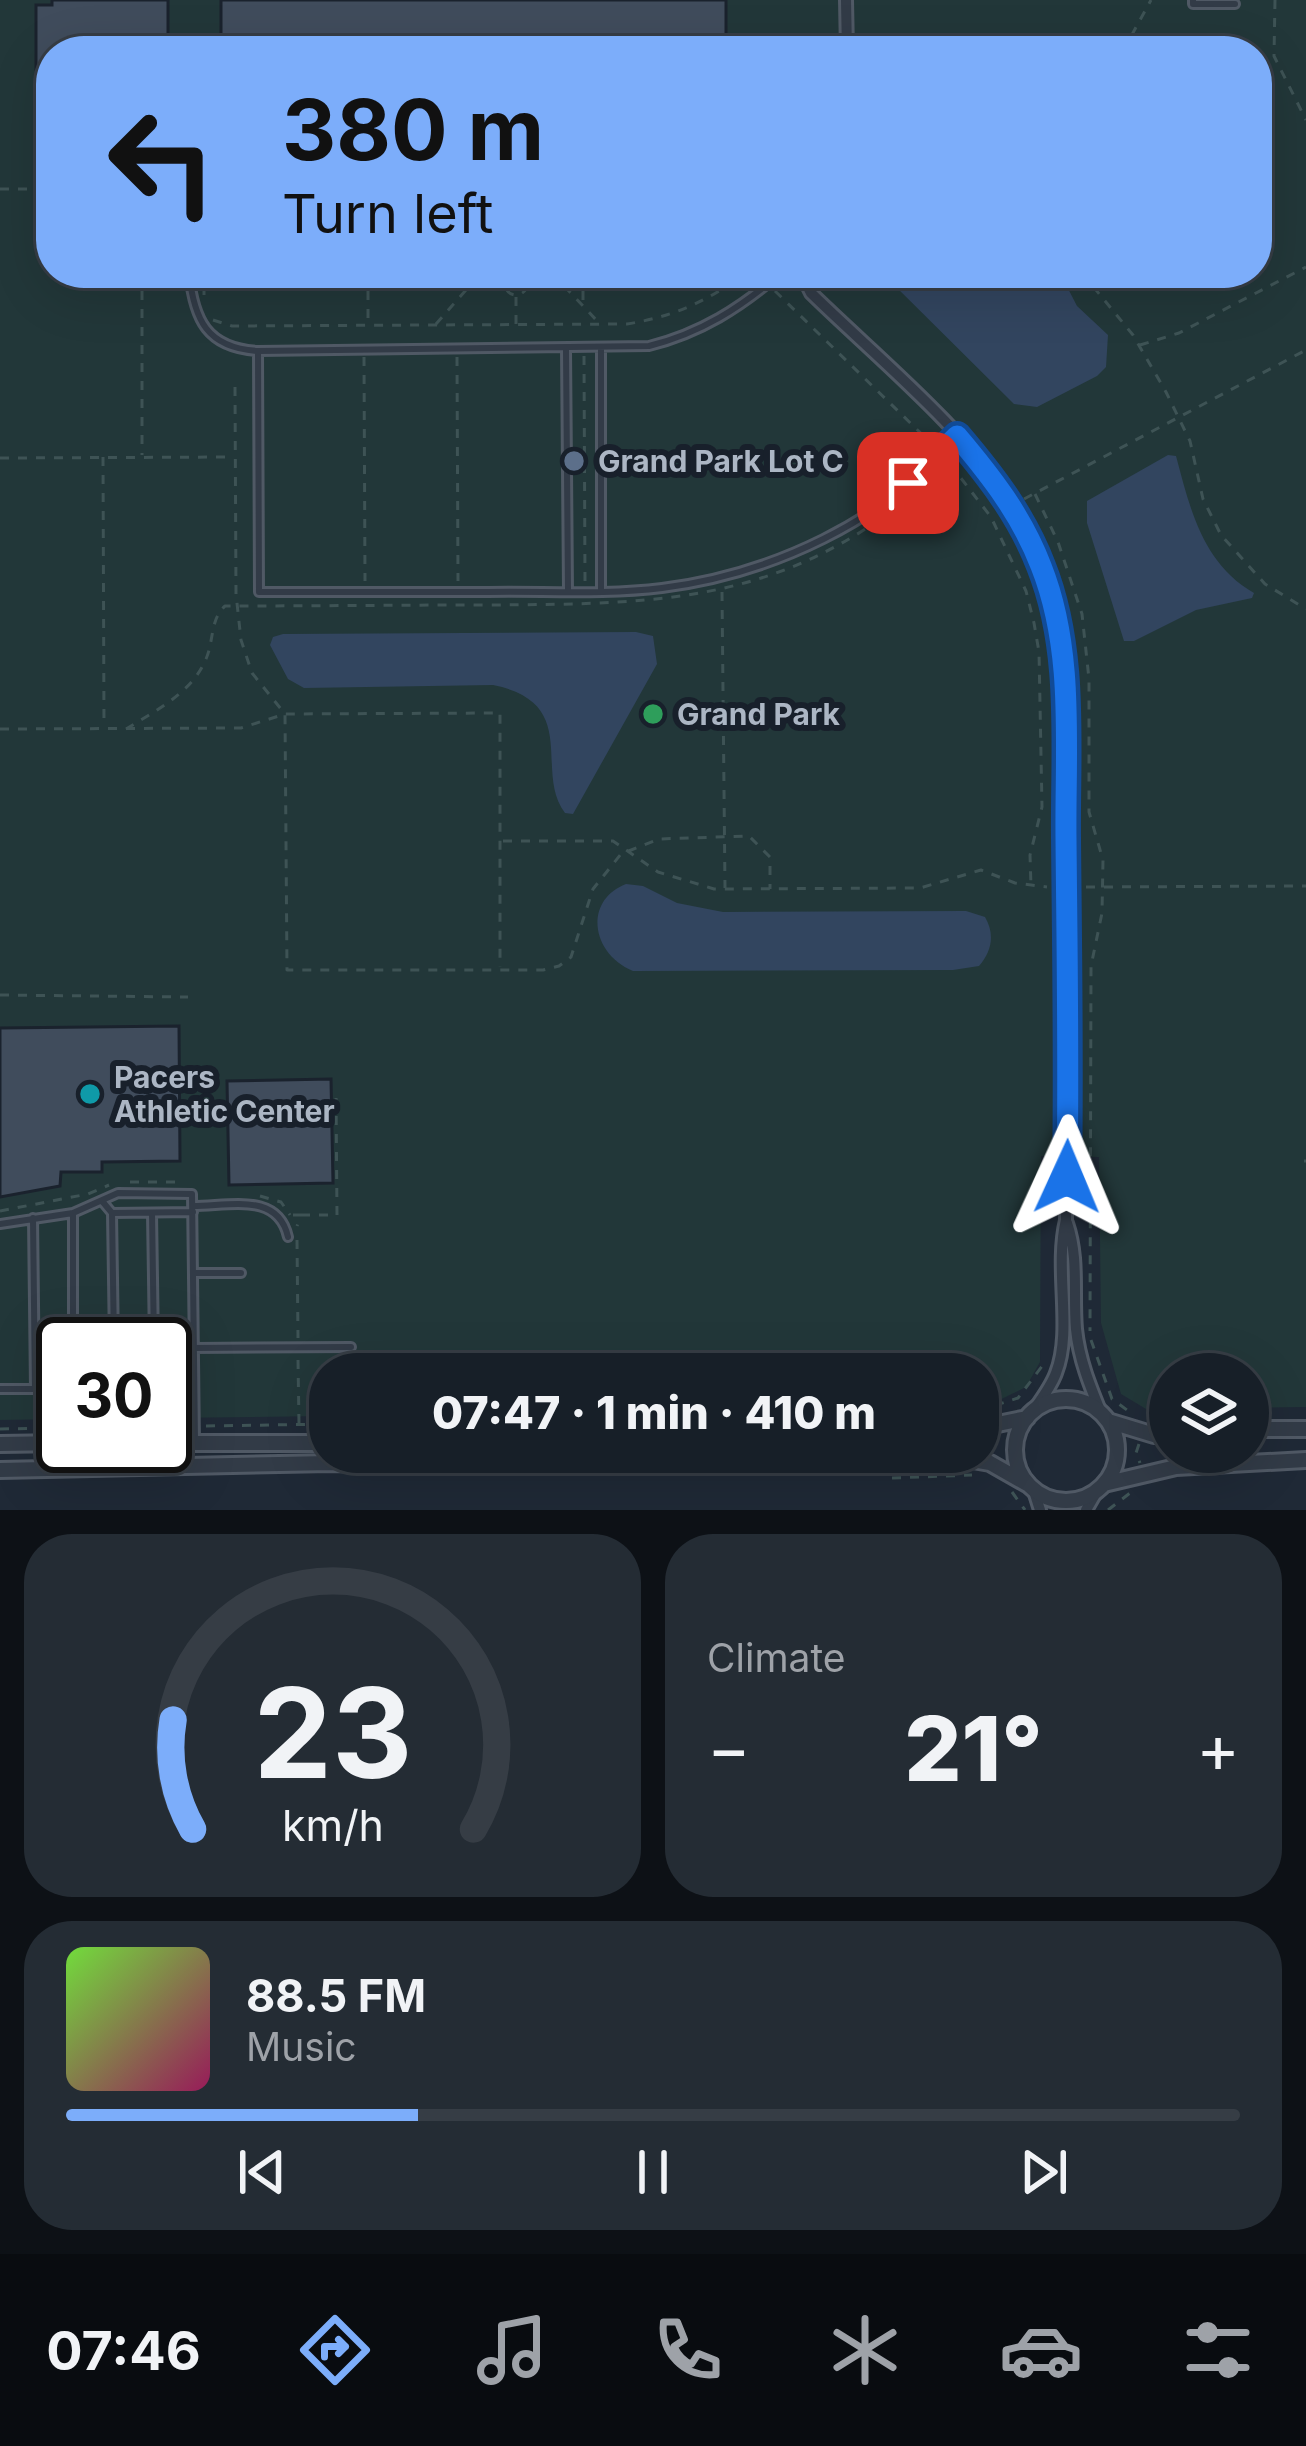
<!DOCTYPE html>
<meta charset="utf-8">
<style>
body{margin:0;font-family:Inter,sans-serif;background:#242c34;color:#f1f3f6;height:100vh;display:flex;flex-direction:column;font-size:45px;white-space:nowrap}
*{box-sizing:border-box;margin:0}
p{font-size:39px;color:#9ea2a8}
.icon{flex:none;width:66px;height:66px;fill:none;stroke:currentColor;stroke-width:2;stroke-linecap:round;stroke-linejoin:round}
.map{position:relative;height:1510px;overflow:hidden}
.side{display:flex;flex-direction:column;gap:24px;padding:24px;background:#0d1116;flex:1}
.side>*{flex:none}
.top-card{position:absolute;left:36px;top:36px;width:1236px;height:252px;border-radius:48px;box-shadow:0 12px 48px #0002,0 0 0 3px #363d45;background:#7cadfa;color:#111;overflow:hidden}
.buttons{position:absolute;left:1149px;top:1353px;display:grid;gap:24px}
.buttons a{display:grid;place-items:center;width:120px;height:120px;border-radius:50%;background:#171f28;box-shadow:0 12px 48px #0002,0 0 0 3px #363d45;font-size:60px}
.speed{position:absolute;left:36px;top:1317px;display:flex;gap:24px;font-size:60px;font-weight:700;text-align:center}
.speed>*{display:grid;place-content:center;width:156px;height:156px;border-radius:50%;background:#171f28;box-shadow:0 12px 48px #0002,0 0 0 3px #363d45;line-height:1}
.speed .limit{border:6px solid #111;border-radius:18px;background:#fff;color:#111}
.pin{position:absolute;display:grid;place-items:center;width:102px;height:102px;color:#fff;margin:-51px;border-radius:24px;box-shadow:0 6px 18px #0006}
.me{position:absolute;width:132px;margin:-66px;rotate:1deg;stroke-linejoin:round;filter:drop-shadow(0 0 9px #0008)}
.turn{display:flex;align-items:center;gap:42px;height:252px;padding:0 48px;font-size:54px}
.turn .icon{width:156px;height:156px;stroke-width:2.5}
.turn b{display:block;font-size:84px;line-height:102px}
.big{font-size:90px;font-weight:800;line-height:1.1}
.side .tile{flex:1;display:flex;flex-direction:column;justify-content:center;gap:18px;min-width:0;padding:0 42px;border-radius:48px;background:#242c34}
.side .dial{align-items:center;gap:0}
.dial svg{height:312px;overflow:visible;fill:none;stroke:#363d45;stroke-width:7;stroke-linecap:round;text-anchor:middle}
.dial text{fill:#f1f3f6;stroke:none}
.song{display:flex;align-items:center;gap:36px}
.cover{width:144px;height:144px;border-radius:18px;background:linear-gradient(135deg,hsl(100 70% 55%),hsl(330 70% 35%))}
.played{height:12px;border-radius:6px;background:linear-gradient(90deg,#7cadfa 30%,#363d45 30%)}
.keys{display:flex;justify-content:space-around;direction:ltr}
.heat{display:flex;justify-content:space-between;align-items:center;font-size:66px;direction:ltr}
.side .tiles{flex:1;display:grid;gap:24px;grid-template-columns:1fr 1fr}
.tile:last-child{grid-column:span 2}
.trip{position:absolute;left:309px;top:1353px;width:690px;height:120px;border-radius:48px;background:#171f28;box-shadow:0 12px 48px #0002,0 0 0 3px #363d45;font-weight:800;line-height:120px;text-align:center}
.dock{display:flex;height:192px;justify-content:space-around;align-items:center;background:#090c10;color:#9ea2a8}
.dock .icon{width:84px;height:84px}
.dock .current{color:#7cadfa}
.dock b{font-size:54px;color:#f1f3f6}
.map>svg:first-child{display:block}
</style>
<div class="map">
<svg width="1306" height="1510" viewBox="0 0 1306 1510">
<rect width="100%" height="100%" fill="#1f2936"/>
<path fill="#223739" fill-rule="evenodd" d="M0,0h1306v1407l-58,1v-34h-78v39l-24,-4 -25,-15 -20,-71 -2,-166 -58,-1 -1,206 -14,25 -43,21h-5v-34h-648v42l-165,2v-74h-102v75l-63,1zM51,51h1206v222h-1206z"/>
<path fill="#32455f" d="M882,273h178l17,33 31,29 -2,32 -9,9 -60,31 -23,-3z
M1168,455l8,1c14,52 26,107 78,137l-2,5 -56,12 -62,31h-10l-37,-118v-22z
M636,632l17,4 4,28 -84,150 -8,-1c-32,-42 17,-110 -72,-128l-189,3 -16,-9 -18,-34 3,-8 10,-3z
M626,884l17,2 34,17 46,9 243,-1 19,6c10,17 7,34 -6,49l-26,4 -320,1c-43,-18 -49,-71 -7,-87z"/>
<path fill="#404c5c" stroke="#1a222d" stroke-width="3" d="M52,0h116v51h-117v18h-15v-64h16z
M221,0h505v51h-505z
M179,1026l1,135 -78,1v10h-41l-1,14 -60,11v-169z
M331,1079l2,104 -104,2 -2,-104z"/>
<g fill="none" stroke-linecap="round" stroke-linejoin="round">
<g stroke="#505965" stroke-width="12">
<path id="service" d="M1193,0v4h42
M189,273c5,47 18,75 69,78l391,-5c52,-13 91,-38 132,-73
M566,349l2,242
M258,351l1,241c76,0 153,0 229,0 58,-1 117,3 174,-4 109,-14 223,-66 295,-152
M601,591v-242
M102,1201l10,12 81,-1
M193,1206c37,0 85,-14 95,31
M73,1213v131
M112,1213l2,131
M152,1213l2,131
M33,1218l2,171
M0,1224l73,-11 45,-20 74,1 3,248
M193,1273h48
M193,1348l158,-1
M0,1389h63
M165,1390h28"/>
</g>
<g stroke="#505965" stroke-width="16">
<path id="minor" d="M846,0l1,51
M801,273l10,20c61,60 157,138 199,210 72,123 55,254 56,390 1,109 2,218 0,327 -12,50 7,110 -10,153 -5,14 -16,28 -25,41
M1067,1223c12,35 6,70 9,106 3,30 14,57 25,84
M1034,1491l6,19
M1086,1510l11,-19"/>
</g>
<g stroke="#505965" stroke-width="20">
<path id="tertiary" d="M1015 1450a51 51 0 1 1 102 0a51 51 0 1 1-102 0Z
M1108,1421l46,14 16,-1
M978,1428l49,-10
M1248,1429h58
M165,1443h165
M0,1444l63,-1
M0,1470l330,-7 543,1 94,-5 23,4 37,21
M1104,1484l72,-17 130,-7"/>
</g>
<path stroke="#3e5355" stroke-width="3" stroke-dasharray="9 9" stroke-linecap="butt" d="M1275,0l-1,56 32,64
M1123,51l28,-51
M0,189h51
M142,273v182
M204,273v22
M368,273v52
M552,273l48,51
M583,273v28
M1082,273l51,62 33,57 24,49 13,58 18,36 44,49 41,25
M505 284a11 11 0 1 1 22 0a11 11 0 1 1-22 0Z
M775,291l161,157
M516,297v27
M213,320l19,6 395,-2c45,-7 82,-23 118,-51
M436,324l45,-51
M1140,345l39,-12 127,-66
M584,356l1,225
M364,357l1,224
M457,357l1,224
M235,387l1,207 5,46 11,33 33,41 2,256h256l16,-4 12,-9 22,-68 28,-35 38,-15 90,-3 21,21v32
M103,457l1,270
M0,458l233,-1
M950,464l41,53 35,74 8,32 5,29 3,155 -12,48 1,31
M1035,494l23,48 24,72 7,65v133l14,48 -1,53 -11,53 -1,365
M1024,499l282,-149
M722,592l3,296
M0,729l241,-1 44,-14 215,-1v254
M126,729c29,-18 66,-36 80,-70 8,-18 4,-40 19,-53 85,0 171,-1 257,-1 197,-1 313,-2 468,-141
M503,841h110l45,31 56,17 206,-1 61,-18 34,13 32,4
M1086,887l220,-1
M0,995l188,2
M1304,1161h2
M130,1182h46
M260,1196l21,6 9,13
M0,1211l88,-17 21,-9
M293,1215h8l-4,11
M301,1215h36l-1,-119
M297,1240l1,98
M1091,1340l21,59 19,14
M298,1360l1,64
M978,1411l40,-13 25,-33 4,3
M206,1426l124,-2
M165,1427l19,-1
M0,1429l63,-1
M1139,1444l-3,9 4,10
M892,1478l80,-3
M1012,1492l13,18
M1108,1510l22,-17"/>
<use href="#service" stroke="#323b47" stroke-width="6"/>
<use href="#minor" stroke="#323b47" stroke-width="10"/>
<use href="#tertiary" stroke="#323b47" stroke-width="14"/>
</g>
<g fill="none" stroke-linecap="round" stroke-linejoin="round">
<g stroke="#114b97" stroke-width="30">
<path id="route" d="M908,483l49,-47c34,40 65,80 84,130 34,85 24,182 25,272 1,113 3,226 1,339"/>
</g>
<use href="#route" stroke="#1a73e8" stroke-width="21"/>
</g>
<circle fill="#5c6f8a" stroke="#18202b" stroke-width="4.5" cx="574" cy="461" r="12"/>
<circle fill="#2e9e5b" stroke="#18202b" stroke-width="4.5" cx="653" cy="714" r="12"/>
<circle fill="#0f9aa8" stroke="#18202b" stroke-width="4.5" cx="90" cy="1094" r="12"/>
<g text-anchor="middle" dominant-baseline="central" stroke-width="12" stroke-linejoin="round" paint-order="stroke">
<g font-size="30" font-weight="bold" fill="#acb6c4" stroke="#18202b" text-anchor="start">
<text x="598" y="461">Grand Park Lot C</text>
<text x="677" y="714">Grand Park</text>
<text x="114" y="1077">Pacers<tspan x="114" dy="34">Athletic Center</tspan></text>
</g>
</g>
</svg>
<div class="buttons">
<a><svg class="icon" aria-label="layers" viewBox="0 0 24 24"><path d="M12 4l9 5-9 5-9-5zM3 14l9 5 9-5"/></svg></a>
</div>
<div class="speed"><div class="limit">30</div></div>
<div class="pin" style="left:908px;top:483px;background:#d93025"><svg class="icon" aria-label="arrive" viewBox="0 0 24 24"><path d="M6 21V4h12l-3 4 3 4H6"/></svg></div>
<svg class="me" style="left:1067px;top:1177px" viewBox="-20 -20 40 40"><path d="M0-17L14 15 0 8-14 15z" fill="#1a73e8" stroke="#fff" stroke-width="4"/></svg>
<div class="trip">07:47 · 1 min · 410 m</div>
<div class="top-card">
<div class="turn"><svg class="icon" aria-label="left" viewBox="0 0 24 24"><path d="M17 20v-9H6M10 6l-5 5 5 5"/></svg><div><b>380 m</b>Turn left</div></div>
</div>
</div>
<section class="side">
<div class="tiles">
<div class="tile dial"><svg viewBox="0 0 100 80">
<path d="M14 69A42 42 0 1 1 86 69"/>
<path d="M14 69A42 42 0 0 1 9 41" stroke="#7cadfa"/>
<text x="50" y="56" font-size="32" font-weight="700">23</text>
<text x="50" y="72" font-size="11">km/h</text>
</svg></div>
<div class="tile"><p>Climate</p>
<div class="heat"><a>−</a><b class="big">21°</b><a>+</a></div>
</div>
<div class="tile">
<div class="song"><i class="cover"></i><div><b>88.5 FM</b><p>Music</p></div></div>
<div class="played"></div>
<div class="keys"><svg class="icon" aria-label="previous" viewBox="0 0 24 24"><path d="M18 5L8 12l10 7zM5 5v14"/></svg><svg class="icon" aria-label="pause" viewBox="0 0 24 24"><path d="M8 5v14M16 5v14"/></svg><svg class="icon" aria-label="next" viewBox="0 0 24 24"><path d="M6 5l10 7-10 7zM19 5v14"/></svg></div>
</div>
</div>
</section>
<nav class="dock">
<b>07:46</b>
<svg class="icon current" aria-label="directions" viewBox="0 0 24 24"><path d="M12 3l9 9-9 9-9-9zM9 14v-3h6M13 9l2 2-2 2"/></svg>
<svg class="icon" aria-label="music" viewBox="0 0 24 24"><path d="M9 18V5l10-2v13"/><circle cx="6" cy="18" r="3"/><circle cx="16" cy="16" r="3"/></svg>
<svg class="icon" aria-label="phone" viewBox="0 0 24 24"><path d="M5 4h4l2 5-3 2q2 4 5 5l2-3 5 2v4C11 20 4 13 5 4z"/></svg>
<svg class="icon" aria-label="climate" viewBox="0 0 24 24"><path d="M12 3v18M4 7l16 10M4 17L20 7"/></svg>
<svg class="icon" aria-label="car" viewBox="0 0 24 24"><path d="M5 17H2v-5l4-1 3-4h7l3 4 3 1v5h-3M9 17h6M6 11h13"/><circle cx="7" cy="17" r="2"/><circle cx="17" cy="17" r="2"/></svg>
<svg class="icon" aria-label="filters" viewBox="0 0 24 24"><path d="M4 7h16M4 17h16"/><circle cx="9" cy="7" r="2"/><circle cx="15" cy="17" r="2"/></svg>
</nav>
